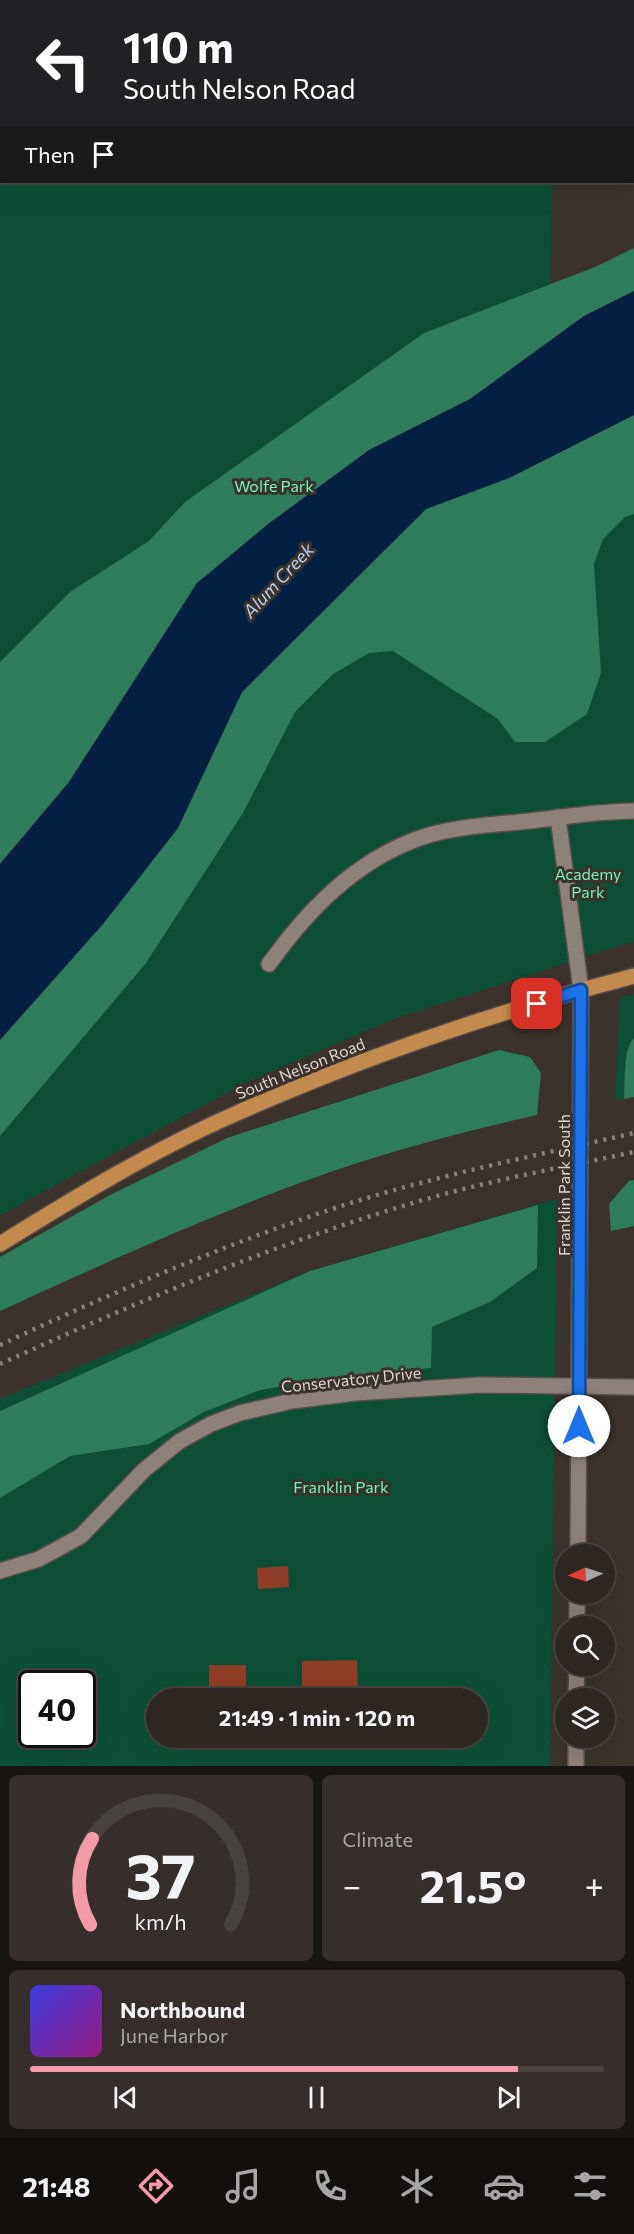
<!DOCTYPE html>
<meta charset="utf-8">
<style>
body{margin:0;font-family:Commissioner,sans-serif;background:#352e2a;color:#f1f3f6;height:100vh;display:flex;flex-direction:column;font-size:22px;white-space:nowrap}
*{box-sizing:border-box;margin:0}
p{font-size:20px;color:#a7a5a5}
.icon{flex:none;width:33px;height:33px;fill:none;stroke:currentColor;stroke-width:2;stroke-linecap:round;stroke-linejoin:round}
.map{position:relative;height:1766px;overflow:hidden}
.side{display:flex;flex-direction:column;gap:9px;padding:9px;background:#191512;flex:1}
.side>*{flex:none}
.banner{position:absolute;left:0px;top:0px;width:634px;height:183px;box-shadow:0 6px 24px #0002,0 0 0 2px #48433f;background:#202124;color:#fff;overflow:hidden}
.needle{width:39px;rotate:267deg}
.fabs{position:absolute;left:555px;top:1544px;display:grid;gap:12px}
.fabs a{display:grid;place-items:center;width:60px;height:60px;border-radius:50%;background:#2d2621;box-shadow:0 6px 24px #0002,0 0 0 2px #48433f;font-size:30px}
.speed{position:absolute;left:18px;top:1670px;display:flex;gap:12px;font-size:30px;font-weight:700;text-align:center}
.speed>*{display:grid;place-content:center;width:78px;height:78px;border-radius:50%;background:#2d2621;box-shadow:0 6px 24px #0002,0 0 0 2px #48433f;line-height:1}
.speed .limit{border:3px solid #111;border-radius:9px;background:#fff;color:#111}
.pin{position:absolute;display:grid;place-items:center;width:51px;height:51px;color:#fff;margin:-26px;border-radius:12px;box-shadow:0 3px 9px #0006}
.me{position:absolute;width:66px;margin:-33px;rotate:0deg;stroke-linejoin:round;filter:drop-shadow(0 0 4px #0008)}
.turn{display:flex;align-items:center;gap:21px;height:126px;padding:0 24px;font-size:27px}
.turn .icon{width:78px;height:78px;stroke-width:2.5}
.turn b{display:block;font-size:42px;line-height:51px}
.then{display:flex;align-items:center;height:57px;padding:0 24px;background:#0003;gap:12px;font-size:22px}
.big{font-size:45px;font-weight:700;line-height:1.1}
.side .card{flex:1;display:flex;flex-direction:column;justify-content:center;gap:9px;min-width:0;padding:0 21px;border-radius:9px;background:#352e2a}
.side .dial{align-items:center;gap:0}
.dial svg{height:156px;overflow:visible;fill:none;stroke:#48433f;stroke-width:7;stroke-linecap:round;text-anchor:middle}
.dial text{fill:#f1f3f6;stroke:none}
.song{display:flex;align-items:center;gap:18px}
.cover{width:72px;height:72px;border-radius:9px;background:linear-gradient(135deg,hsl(240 70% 55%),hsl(310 70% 35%))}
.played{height:6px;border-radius:3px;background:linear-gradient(90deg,#f39aa8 85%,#48433f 85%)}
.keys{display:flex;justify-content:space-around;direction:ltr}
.heat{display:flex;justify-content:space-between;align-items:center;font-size:33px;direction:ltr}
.side .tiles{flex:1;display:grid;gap:9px;grid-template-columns:1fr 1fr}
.card:last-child{grid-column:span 2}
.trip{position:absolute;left:146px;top:1688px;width:342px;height:60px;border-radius:30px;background:#2d2621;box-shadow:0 6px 24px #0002,0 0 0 2px #48433f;font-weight:700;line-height:60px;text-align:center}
.menu{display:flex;height:96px;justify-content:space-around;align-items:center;background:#120f0d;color:#a7a5a5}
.menu .icon{width:42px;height:42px}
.menu .selected{color:#f39aa8}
.menu b{font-size:27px;color:#f1f3f6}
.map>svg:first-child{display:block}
</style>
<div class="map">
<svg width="634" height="1766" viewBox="0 0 634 1766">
<rect width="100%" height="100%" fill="#3c322c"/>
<path fill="#0c4f36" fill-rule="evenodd" d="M0,150l2,32h550l-3,208 85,-47v598l-240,78 -149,64 -245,132z
M634,994v44c-11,9 -9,46 -10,61l-9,1 5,-102z
M557,1199l-7,567h-550v-367l310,-128zM32,1683h50v51h-50zM156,1698h321v39h-321z"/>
<path fill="#2d7c5b" d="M634,248v43l-50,25 -114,83 -101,51 -172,133 -128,199 -69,82v-202l70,-70 79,-51 36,-39 239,-169 171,-66z
M634,415v99l-9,3 -22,22 -9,25 7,109 -14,41 -42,28h-30l-17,-23 -105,-68 -24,2 -36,21 -38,38 -52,101 -97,150 -146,173v-96l103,-116 75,-96 64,-136 184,-183 83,-31z
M634,1038v59l-10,2c1,-15 -1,-52 10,-61z
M499,1050l31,7 11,16 -4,42c-78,18 -156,38 -232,66 -103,38 -205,84 -305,130v-54l110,-62 117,-57z
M634,1180v46l-23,5 -2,-27 20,-23z
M538,1205l-1,63 -47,34 -58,25 -1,41 -91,9 -80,13 -56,22 -55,32 -79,12 -70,42v-87l310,-140z"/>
<path fill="#042041" d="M634,291v124l-125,63 -83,31 -184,183 -64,136 -75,96 -103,116v-176l69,-82 128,-199 71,-59 101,-74 101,-51 114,-83z"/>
<path fill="#903d28" d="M288,1566l1,21 -31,2 -1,-21z
M357,1660l1,38h-56v-37z
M209,1665h37v27l-37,-1z
M388,1737h16v8h-16z"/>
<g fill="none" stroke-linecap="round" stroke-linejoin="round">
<g stroke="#574e49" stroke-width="18">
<path id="minor" d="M544,2l7,-2
M0,131h2
M558,817l23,173 -3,564
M269,964c39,-54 84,-101 148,-125 35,-13 76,-14 112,-18 36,-4 70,-10 105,-10
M0,1571l39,-12 42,-23 63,-66 36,-29 31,-17 29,-11 52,-12 63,-8 125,-8 154,2
M577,1626v-33
M576,1698l1,-33
M576,1766v-29"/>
</g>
<g stroke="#574e49" stroke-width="18">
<path id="major" d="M0,1244c76,-47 153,-94 235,-130 128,-57 263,-103 399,-138"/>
</g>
<use href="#minor" stroke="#8e817a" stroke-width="15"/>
<use href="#major" stroke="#c28a4c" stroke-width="15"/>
<path stroke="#89807c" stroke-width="4.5" stroke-dasharray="3 6" stroke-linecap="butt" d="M0,1345c109,-51 221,-99 335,-137 98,-32 199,-52 299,-75
M0,1364c135,-61 271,-119 413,-161 72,-22 147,-35 221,-51"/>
</g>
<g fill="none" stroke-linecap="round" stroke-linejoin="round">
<g stroke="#114b97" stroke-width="15">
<path id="route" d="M537,1004l44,-14 -2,436"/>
</g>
<use href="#route" stroke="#1a73e8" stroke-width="10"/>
</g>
<g text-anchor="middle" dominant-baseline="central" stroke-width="6" stroke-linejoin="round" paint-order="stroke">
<g font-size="16" fill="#6ef7bb" stroke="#3c322c">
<text x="274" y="485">Wolfe Park</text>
<text x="588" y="873">Academy<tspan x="588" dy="18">Park</tspan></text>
<text x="341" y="1486">Franklin Park</text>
</g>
<g font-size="16" fill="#dcd5d2" stroke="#3c322c">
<text transform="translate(300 1068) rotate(-22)">South Nelson Road</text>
<text transform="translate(563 1185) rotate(-90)">Franklin Park South</text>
<text transform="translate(351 1379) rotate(-6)">Conservatory Drive</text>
</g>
<g font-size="18" font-style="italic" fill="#b3d0f3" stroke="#3c322c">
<text transform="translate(278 580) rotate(-47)">Alum Creek</text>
</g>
</g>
</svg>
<div class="fabs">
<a><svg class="needle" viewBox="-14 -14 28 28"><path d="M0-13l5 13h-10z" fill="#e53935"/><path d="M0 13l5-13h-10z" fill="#a7a5a5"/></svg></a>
<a><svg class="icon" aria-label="search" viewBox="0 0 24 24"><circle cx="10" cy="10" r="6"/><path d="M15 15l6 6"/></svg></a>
<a><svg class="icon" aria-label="layers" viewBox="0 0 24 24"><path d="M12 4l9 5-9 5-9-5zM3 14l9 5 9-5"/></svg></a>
</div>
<div class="speed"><div class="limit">40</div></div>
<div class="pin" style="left:537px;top:1004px;background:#d93025"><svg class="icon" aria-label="arrive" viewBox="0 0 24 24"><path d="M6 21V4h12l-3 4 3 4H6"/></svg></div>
<svg class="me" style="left:579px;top:1426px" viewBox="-20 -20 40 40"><circle r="19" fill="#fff"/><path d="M0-13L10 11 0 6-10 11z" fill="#1a73e8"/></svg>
<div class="trip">21:49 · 1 min · 120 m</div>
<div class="banner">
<div class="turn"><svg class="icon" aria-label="left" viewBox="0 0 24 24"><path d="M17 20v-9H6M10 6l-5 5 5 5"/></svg><div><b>110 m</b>South Nelson Road</div></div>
<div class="then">Then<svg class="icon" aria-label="arrive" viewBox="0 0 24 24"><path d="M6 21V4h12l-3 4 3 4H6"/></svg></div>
</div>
</div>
<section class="side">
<div class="tiles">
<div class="card dial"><svg viewBox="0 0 100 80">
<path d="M14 69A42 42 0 1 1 86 69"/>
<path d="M14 69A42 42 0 0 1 15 25" stroke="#f39aa8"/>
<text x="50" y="56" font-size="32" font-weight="700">37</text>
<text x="50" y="72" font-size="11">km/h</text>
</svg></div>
<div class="card"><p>Climate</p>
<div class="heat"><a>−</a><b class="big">21.5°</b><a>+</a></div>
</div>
<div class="card">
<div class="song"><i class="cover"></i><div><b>Northbound</b><p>June Harbor</p></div></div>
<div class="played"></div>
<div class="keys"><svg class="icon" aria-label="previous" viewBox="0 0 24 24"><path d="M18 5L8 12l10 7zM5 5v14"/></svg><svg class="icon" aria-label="pause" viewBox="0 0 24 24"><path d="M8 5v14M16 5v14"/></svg><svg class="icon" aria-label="next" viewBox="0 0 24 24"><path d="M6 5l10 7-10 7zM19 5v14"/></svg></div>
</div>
</div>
</section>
<nav class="menu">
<b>21:48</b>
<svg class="icon selected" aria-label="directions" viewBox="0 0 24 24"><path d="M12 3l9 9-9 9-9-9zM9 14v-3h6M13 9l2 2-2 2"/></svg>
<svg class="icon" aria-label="music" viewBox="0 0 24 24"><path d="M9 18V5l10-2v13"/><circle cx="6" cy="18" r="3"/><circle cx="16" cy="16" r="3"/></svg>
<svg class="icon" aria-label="phone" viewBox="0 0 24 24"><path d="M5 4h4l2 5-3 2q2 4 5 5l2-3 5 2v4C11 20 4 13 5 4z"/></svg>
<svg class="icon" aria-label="climate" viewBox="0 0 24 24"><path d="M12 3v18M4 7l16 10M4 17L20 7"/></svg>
<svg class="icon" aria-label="car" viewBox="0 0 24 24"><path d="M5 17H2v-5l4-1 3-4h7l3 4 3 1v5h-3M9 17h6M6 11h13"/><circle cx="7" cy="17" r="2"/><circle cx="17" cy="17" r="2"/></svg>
<svg class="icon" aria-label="filters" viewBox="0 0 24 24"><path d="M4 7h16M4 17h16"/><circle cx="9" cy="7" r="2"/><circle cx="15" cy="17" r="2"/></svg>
</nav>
